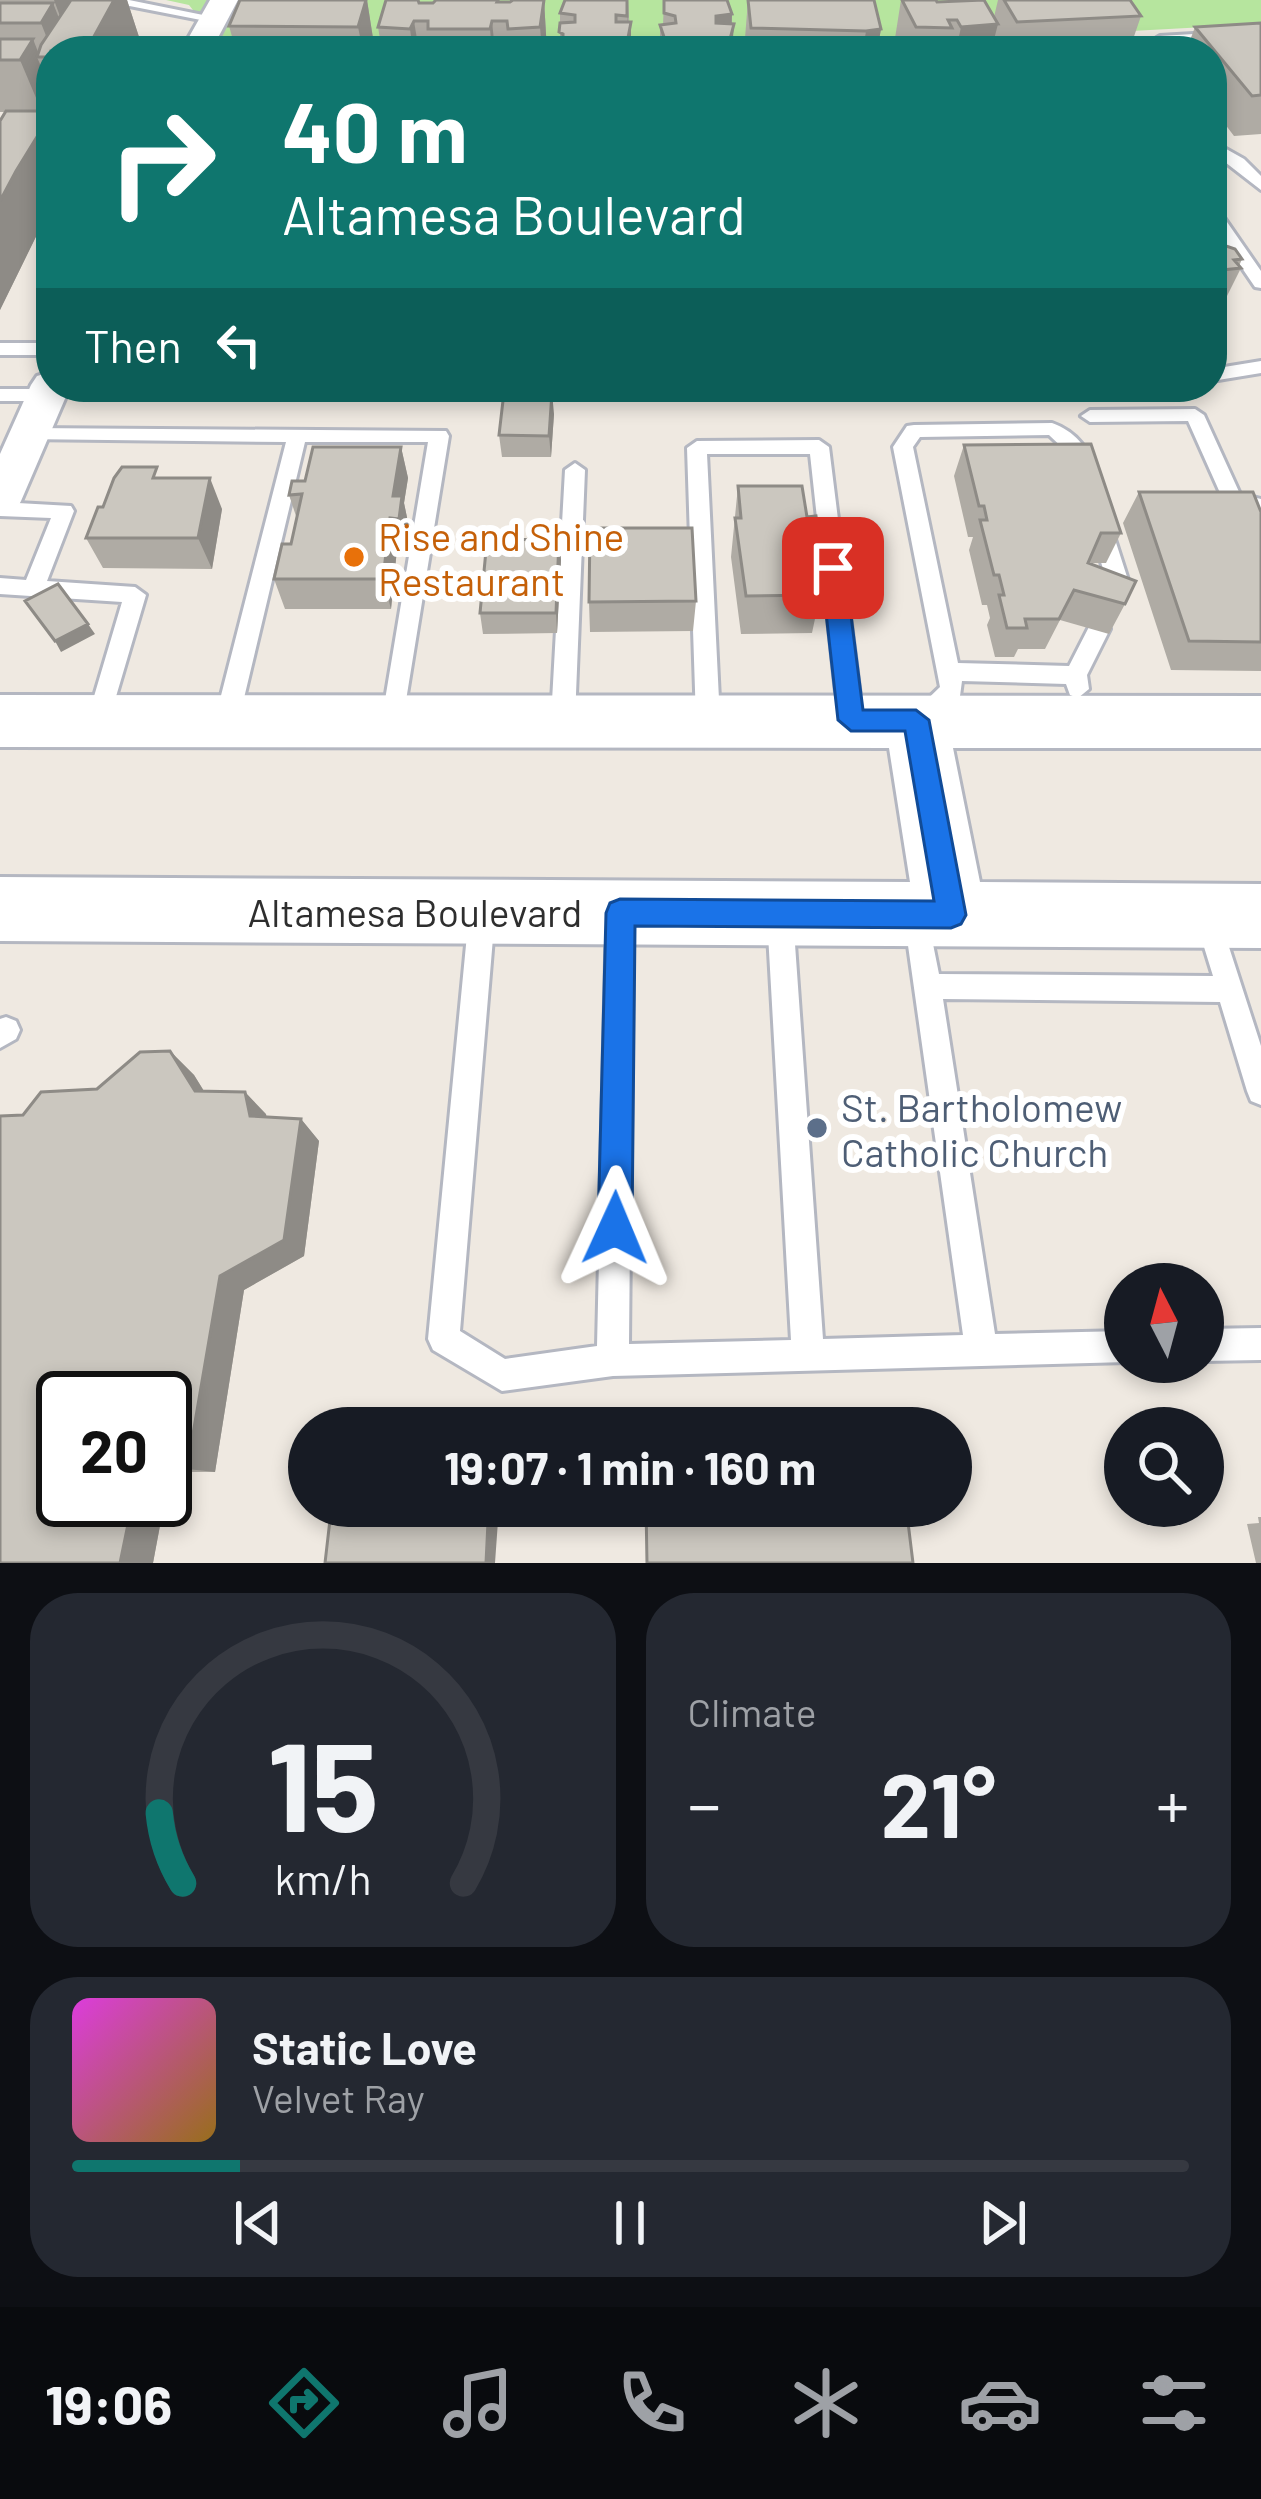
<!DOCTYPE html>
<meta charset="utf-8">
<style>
body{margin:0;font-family:Barlow,sans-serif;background:#242831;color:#f1f3f6;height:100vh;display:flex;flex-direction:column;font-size:45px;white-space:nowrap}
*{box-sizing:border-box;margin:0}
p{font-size:39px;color:#9ea1a6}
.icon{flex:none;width:66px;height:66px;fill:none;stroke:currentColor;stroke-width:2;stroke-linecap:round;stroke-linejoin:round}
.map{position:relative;height:1563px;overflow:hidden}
.side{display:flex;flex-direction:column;gap:30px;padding:30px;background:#0d0f14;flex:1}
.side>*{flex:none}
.guide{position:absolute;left:36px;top:36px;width:1191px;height:366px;border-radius:48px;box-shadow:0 6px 18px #0003;background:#0f766e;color:#fff;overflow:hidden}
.needle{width:78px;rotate:354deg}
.fabs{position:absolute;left:1104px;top:1263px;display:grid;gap:24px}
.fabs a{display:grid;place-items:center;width:120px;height:120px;border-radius:50%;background:#171b24;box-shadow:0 6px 18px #0003;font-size:60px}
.speed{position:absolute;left:36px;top:1371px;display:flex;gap:24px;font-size:60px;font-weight:700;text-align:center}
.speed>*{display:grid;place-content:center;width:156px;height:156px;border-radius:50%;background:#171b24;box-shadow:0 6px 18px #0003;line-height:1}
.speed .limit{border:6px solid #111;border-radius:18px;background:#fff;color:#111}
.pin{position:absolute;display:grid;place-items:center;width:102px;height:102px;color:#fff;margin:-51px;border-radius:24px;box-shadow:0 6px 18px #0006}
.me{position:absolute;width:132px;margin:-66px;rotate:1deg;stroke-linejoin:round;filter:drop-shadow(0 0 9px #0008)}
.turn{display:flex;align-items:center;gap:42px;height:252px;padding:0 48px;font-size:54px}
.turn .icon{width:156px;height:156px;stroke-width:2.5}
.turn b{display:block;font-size:84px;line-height:102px}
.then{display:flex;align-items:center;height:114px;padding:0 48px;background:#0003;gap:24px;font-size:45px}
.big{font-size:90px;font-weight:700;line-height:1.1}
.side .tile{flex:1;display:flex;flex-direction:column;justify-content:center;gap:18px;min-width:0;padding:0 42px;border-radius:48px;background:#242831}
.side .dial{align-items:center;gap:0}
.dial svg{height:312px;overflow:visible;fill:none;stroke:#363941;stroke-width:7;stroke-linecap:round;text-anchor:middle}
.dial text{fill:#f1f3f6;stroke:none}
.song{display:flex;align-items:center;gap:36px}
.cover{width:144px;height:144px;border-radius:18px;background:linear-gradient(135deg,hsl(300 70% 55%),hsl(40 70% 35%))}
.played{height:12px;border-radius:6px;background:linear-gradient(90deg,#0f766e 15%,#363941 15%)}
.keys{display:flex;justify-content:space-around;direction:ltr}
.heat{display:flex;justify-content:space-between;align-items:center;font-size:66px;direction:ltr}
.side .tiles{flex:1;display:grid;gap:30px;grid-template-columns:1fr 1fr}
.tile:last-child{grid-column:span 2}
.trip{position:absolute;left:288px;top:1407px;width:684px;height:120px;border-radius:60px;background:#171b24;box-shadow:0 6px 18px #0003;font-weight:700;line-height:120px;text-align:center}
.menu{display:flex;height:192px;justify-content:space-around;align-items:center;background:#090b0e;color:#9ea1a6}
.menu .icon{width:84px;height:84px}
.menu .on{color:#0f766e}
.menu b{font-size:54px;color:#f1f3f6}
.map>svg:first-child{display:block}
</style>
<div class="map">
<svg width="1261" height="1563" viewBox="0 0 1261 1563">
<rect width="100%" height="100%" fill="#efe9e1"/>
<path fill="#b6e59e" d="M166,0h1095v24l-388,21 -654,-2 -30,-38z"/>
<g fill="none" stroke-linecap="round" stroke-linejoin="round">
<g stroke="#b4b7c1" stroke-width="6">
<path id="lane" d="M99,0h30l89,18 -7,4z
M1261,30v8l-98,6 -11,7h-17l25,-15z
M1212,141l32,18 17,17v14l-49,-38z
M1212,207l6,2 43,62v17l-6,-1 -43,-63z
M0,343h51v12h-51z
M1261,361v12l-49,8v-12z
M0,389h47l9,6 -9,6h-47z
M1195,409l9,6 36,79 21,5v14l-36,-9 -37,-83 -98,1 -9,-6 9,-6z
M1052,423c23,8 43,29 39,53h-14l-11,-25 -17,-16 -129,2 -7,10 45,216 111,3 22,-43 8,-2 11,8 -23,46 2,14 -11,9 -8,-3 -4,-11 -104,-3 -2,15 -29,26h-16l-4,-7 29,-28 -47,-240 14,-21 7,-1z
M30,428l416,3 3,5 -47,289h-16l-4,-7 46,-276h-123l-66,277 -4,7h-16l-4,-7 71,-277 -263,-3v-10z
M819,440l10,7 34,273 -4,7h-16l-4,-7 -29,-266h-103l13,266 -4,7h-16l-4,-7 -9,-272 10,-7z
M575,463l10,7 -10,249 -4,7h-16l-4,-7 14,-249z
M0,502l71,4 3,5 -27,70 88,6 11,8 -39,132h-16l-4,-7 35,-118 -122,-8v-16l26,2 25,-62 -51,-2z
M1101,520l10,7 18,56 -11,25 -8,2 -11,-8 8,-19 -16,-56z
M482,902l9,4 4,8 -35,417 45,28 92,-13 10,-430 4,-8 9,-4 9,4 4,8 -4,428 162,-4 -24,-424 4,-8 9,-4 9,4 4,8 30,423 140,-4 -59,-418 4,-8 9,-4 9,4 13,65 274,2 -17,-55 4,-8 9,-4 9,4 43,133v59l-10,-4 -4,-10 -27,-89 -277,-3 52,335 130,-3 2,31 -514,14 -111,15 -69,-41 -5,-11 41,-425 4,-8z
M6,1017l10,4 4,9 -4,9 -16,9v-29z
M1261,1328v32l-58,1v-32z"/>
</g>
<g stroke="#b4b7c1" stroke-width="6">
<path id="street" d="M210,0h28l-27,51h-30z
M51,372v15h19l-49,114 -6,11 -15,4v-62l31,-69 6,-9z"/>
</g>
<g stroke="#b4b7c1" stroke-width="6">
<path id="secondary" d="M0,695l1261,1v52h-308l27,134 281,2v64l-1261,-7v-64l910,5 -21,-134 -889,-1z"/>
</g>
<use href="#lane" fill="#fff" fill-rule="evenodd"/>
<use href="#street" fill="#fff" fill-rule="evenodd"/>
<use href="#secondary" fill="#fff" fill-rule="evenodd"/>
</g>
<path fill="#afaba4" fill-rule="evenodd" d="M0,0h127l12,37 -7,14h-81v46l-8,14h8v95l-51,104v-189l5,-9h-5z
M367,0l8,51h-154l12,-11 -4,-14z
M498,0l1,2 45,-2 3,51h-165l-4,-24 41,-24z
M628,0l3,51h-71v-38z
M664,0l68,14v37h-72v-26h3z
M748,0l133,29 -4,22h-133z
M901,0h35l1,2 47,-2 10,17 4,-17h132l11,16 -12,35h-236z
M1261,23v111l-27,2 -22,-29v-56h-26l9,-24z
M1212,224l8,10 -2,4 5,7 19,14 -3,7 2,2 -27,54h-2z
M554,414l-3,43h-49l-3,-22z
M964,445l157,88 -15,30h-17l36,41 -16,30 -49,-14 -15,29h-27l-4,8h-19l-8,-32 3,-7 -3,-13h-5l-13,-55 4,-13h-5l-14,-61z
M401,447l7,31 -4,25 5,24 -3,23 -9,-1 -6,60h-106l-11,-30 17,-35 6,-25 -8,-24 16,-14z
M162,478l60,31 -10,60 -109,-1 -17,-30 17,-31z
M738,486l69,31 14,35 -5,21 4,22 -8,38 -71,1 -10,-77z
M1139,492l122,20v159l-90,-1 -48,-147z
M559,539l2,21 -4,73 -74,1 -3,-21z
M696,601l-3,30 -103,1 -1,-30z
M170,1051l24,24 10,16 41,1 22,25 34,2 18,22 -15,115 -60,34 -29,182h-45l-17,91h-153v-447l23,-1 18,-23 56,-3 43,-37zM63,1398h102v102h-102z
M1258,1517h3v46h-5l-9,-39 12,-1z"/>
<path fill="#8e8b86" d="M54,0h32l-15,46z
M114,0h13l12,37 -7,14h-46z
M367,0l8,51h-12l-5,-24z
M544,0l3,51h-5l-2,-24z
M628,0v39l3,-17v29h-4z
M53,3l19,48h-20l-11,-28z
M732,14l-1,22 3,-12 -2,27h-4l1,-8h-15l2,-27z
M414,21l5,30h-6l-3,-22z
M492,21l3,30h-3l-2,-22z
M998,24l-7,27h-35l5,-24z
M881,29l-4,22h-14l3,-20z
M33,39l7,18h-3l14,33v7l-9,15 -22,-52z
M51,114v92l-51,104v-109l16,-30z
M552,392l2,22 -3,43 -2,-21z
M401,447l7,31 -4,25 5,24 -3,23 -13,-54z
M210,478l12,31 -10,60 -14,-31z
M390,518l7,31 -6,60 -8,-30z
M559,539l2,21 -4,73 -1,-20z
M88,624l7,10 -34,18 -6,-11z
M170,1051l24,24 24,39 -23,-23z
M245,1092l21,22 5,24 -21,-22z
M301,1119l18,22 -15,115 -60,34 -29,182 -28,-3 33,-193z
M165,1472h5l-17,91h-33l13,-63h32z
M429,1511h13l-1,10h-13z
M498,1521l-3,42h-9l2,-41z"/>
<path fill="#cbc7bf" stroke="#8e8b86" stroke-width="3" d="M71,0h43l-28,51h-35v6h-14l4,-12z
M240,0h126l-8,27 -129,-1z
M386,0h32l1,3h14l3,-3h62l-1,2h13l3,-2h31l-4,27 -32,2 -1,-8h-15l-2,8h-62v-8h-14l-4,8 -32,-2z
M565,0h62v16l-11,-1v7h15l-4,21h-64v-9l-4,-2 1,-9 15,-1v-7l-15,-2z
M664,0h63l5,14 -16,2v7l18,1 -5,19h-63l-6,-18 16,-2 -1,-7 -11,-3z
M748,0h126l7,29 -15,2 -115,-3z
M902,0h34l1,2 47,-2 14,24 -37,3 -4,-7h-9l4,8 -36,-1z
M1004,0h126l11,16 -124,6z
M0,3h53l-12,20h-41z
M1261,23v72l-9,1 -57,-69z
M0,39h33l-13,21h-20z
M230,40h63v11h-72z
M6,111h45v3l-35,57 -16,30v-80z
M1212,224l8,10h-5l8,11 12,4 7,10 -8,1 7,8 -29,3z
M504,392h48l-3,44 -50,-1z
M1091,444l30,89h-20l-13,30 48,18 -11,23 -51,-14 -15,29h-34l2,9h-20l-8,-33h5l-5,-20h-5l-14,-55h7l-3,-14h-5l-15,-61z
M313,447h88l-8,49h9l-3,23 -9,-1 -7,61h-109l8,-35h9l11,-50 -13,1 3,-14h13z
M122,467h35l-4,11h57l-12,60h-112l12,-31h5l11,-29z
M738,486h64l5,31 9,-1 5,36h-8l7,43 -74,1 -11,-78h6z
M1139,492h114l8,20v130l-72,-1z
M590,528h102l4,73 -107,1z
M559,539l-3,74h-76l7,-73z
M58,584l30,40 -33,17 -30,-40z
M170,1051l25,40 50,1 5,24 51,3 -17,121 -64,36 -33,193h-22v-71h-102v102h70l-13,63h-120v-447l23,-1 18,-23 56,-3 43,-37z
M646,1506h260l7,57h-266z
M331,1511h98l-1,10 60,1 -2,41h-161z"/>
<path fill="#1a73e8" stroke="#114b97" stroke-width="3" d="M833,560l12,8 18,142h53l13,10 37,195 -5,9 -10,4 -316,-2 -3,302 -5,12 -12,5 -12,-5 -5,-12 8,-315 4,-10 10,-4 314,2 -29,-170h-54l-13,-11 -17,-152z"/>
<circle fill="#e8710a" stroke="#fff" stroke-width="4.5" cx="354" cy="557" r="12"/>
<circle fill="#5c6f8a" stroke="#fff" stroke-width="4.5" cx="817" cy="1128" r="12"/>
<g text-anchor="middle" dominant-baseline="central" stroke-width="12" stroke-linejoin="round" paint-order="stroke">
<g font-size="39" fill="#c56008" stroke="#fff" text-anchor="start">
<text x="378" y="535">Rise and Shine<tspan x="378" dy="45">Restaurant</tspan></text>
</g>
<g font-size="39" fill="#2e2e2e" stroke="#fff">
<text x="415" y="911">Altamesa Boulevard</text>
</g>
<g font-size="39" fill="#4e5e75" stroke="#fff" text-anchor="start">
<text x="841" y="1106">St. Bartholomew<tspan x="841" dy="45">Catholic Church</tspan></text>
</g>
</g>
</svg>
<div class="fabs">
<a><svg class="needle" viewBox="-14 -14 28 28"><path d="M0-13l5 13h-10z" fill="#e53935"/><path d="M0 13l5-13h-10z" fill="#9ea1a6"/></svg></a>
<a><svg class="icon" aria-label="search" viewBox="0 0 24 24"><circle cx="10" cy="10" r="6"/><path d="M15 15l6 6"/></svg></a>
</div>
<div class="speed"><div class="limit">20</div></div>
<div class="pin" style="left:833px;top:568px;background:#d93025"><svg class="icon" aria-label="arrive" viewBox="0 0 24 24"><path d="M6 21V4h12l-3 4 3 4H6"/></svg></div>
<svg class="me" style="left:615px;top:1228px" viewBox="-20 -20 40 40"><path d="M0-17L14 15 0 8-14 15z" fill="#1a73e8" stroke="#fff" stroke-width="4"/></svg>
<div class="trip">19:07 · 1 min · 160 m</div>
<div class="guide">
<div class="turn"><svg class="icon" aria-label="right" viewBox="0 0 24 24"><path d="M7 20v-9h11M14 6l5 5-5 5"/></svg><div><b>40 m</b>Altamesa Boulevard</div></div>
<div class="then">Then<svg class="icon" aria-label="left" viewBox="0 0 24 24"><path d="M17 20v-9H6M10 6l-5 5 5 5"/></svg></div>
</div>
</div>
<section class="side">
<div class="tiles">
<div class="tile dial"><svg viewBox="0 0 100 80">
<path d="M14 69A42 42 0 1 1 86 69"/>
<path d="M14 69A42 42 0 0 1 8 51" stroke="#0f766e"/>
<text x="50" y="56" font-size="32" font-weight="700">15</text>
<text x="50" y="72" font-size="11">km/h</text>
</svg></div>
<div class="tile"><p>Climate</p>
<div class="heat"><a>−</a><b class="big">21°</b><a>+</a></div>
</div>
<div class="tile">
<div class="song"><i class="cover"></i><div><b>Static Love</b><p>Velvet Ray</p></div></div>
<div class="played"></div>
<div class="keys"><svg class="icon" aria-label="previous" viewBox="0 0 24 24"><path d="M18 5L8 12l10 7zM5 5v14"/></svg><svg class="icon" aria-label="pause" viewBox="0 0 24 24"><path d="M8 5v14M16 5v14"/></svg><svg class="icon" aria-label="next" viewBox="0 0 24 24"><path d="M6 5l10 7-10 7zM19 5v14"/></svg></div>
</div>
</div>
</section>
<nav class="menu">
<b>19:06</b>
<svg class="icon on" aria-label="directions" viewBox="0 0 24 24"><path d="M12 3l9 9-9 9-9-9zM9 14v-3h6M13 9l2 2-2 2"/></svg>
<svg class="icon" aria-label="music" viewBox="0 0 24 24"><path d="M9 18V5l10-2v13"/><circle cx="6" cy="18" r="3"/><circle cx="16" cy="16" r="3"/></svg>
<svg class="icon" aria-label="phone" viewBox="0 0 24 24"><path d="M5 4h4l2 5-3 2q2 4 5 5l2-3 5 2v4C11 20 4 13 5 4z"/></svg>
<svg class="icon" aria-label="climate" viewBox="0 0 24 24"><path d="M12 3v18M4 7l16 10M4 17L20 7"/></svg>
<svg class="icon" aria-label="car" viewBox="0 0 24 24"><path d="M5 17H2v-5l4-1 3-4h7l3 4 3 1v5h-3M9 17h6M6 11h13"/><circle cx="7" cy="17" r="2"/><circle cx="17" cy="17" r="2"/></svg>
<svg class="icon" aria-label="filters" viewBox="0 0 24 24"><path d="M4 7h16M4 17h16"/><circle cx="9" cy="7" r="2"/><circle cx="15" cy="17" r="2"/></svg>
</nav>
